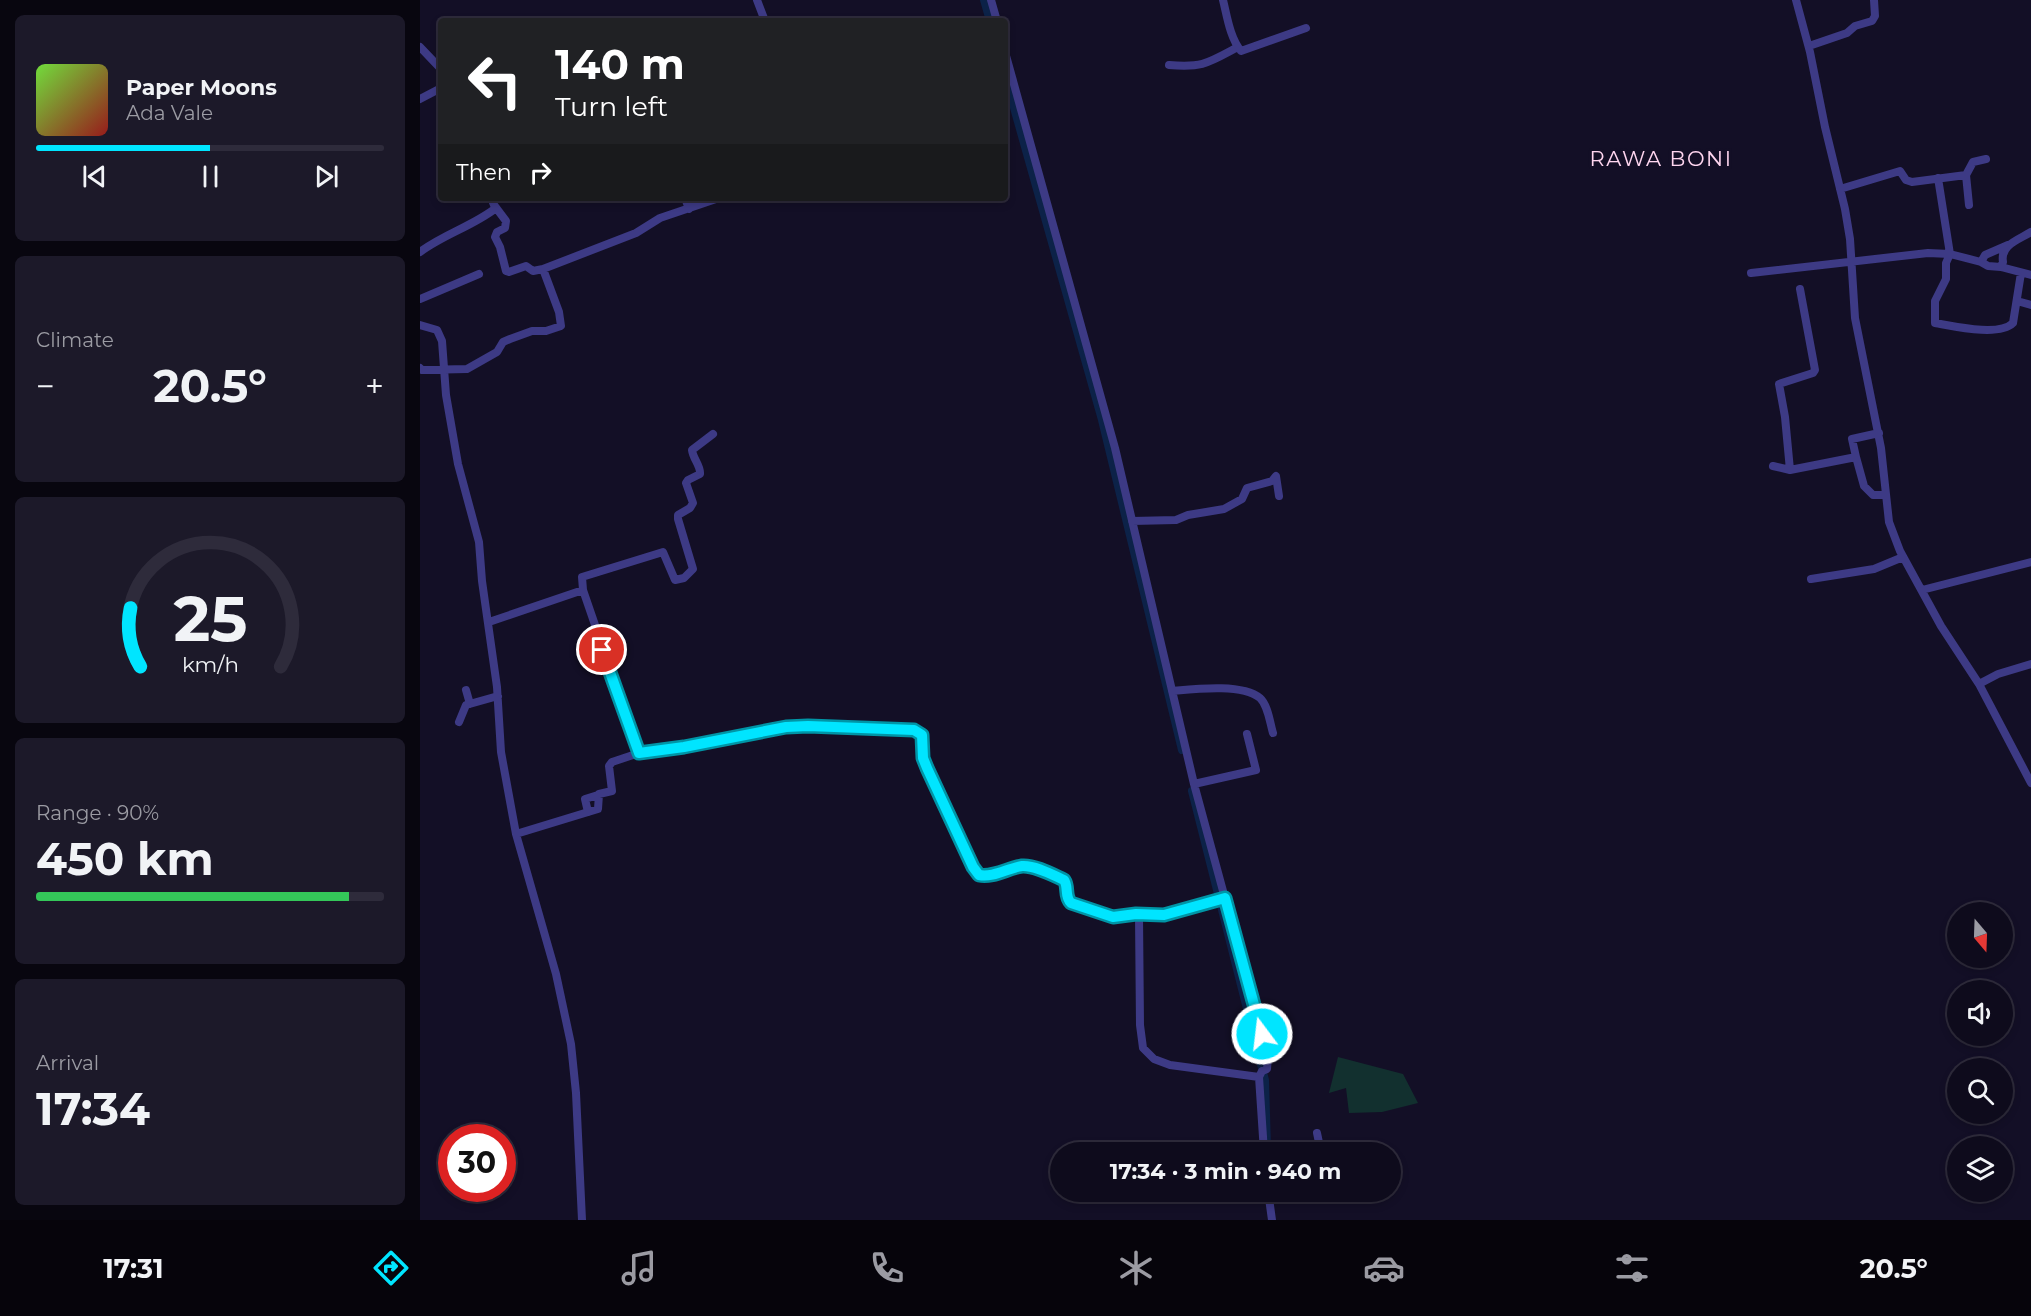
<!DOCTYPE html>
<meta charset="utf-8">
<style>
body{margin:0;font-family:Montserrat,sans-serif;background:#1c1929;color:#f1f3f6;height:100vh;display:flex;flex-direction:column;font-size:22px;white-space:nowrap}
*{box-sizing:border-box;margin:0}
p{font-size:20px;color:#9b9ba3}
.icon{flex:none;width:33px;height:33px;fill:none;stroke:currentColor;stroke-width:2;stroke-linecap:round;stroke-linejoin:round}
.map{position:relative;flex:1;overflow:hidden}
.details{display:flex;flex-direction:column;gap:15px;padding:15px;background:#08060f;width:420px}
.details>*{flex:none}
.hud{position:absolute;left:18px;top:18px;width:570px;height:183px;border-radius:6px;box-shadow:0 3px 9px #0003,0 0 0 2px #2e2b3b;background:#202124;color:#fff;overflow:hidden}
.needle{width:39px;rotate:161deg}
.buttons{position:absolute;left:1527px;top:902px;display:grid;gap:12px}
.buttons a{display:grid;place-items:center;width:66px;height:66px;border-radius:50%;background:#0e0b1c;box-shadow:0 3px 9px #0003,0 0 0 2px #2e2b3b;font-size:30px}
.speed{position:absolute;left:18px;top:1124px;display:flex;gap:12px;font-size:30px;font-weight:700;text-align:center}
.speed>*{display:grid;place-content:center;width:78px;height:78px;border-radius:50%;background:#0e0b1c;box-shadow:0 3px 9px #0003,0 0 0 2px #2e2b3b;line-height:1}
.speed .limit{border:9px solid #d22;background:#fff;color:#111}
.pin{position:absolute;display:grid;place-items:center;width:51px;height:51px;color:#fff;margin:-26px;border:3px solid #fff;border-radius:50%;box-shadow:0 2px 6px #0007}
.me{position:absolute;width:66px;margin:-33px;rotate:345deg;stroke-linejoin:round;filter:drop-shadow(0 0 4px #0008)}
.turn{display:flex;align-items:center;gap:21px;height:126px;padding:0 18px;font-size:27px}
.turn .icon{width:78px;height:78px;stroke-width:2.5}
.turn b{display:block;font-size:42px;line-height:51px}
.then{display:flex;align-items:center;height:57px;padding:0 18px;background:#0003;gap:12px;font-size:22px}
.big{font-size:45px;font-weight:700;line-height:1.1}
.details .card{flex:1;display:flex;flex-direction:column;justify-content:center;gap:9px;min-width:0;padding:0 21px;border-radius:9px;background:#1c1929}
.details .dial{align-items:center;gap:0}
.dial svg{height:156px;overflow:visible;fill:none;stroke:#2e2b3b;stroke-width:7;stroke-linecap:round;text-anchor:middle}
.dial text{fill:#f1f3f6;stroke:none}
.song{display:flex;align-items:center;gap:18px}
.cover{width:72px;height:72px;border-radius:9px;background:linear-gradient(135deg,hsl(100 70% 55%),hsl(0 70% 35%))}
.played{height:6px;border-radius:3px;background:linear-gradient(90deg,#00e5ff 50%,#2e2b3b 50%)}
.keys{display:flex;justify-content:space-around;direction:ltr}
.heat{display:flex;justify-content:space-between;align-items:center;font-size:33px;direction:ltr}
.charge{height:9px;border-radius:4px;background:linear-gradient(90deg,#34c759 90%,#2e2b3b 0)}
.trip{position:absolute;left:630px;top:1142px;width:351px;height:60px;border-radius:30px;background:#0e0b1c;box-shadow:0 3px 9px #0003,0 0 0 2px #2e2b3b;font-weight:700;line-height:60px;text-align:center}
.tab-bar{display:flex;height:96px;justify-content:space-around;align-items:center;background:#06040b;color:#9b9ba3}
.tab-bar .icon{width:42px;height:42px}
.tab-bar .selected{color:#00e5ff}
.tab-bar b{font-size:27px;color:#f1f3f6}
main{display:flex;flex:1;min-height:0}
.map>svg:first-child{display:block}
</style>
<main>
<section class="details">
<div class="card">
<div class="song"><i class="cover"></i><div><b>Paper Moons</b><p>Ada Vale</p></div></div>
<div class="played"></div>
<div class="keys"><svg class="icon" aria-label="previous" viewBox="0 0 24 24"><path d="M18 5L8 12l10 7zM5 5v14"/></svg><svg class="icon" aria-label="pause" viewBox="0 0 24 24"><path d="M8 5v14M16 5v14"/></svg><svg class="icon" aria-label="next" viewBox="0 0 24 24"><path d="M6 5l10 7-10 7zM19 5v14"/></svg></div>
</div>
<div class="card"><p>Climate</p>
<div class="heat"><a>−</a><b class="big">20.5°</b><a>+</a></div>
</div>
<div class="card dial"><svg viewBox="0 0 100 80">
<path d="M14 69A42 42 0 1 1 86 69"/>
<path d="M14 69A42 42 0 0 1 9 39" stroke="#00e5ff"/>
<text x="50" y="56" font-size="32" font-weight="700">25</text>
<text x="50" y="72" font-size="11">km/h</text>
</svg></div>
<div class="card"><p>Range · 90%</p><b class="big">450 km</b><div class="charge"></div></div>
<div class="card"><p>Arrival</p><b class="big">17:34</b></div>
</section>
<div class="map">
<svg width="1611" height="1220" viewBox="0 0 1611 1220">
<rect width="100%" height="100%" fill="#130f26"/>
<path fill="#12302f" d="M918,1057l65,17 15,29 -36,9 -33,1 -3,-25 -17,5z"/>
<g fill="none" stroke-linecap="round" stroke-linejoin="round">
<path stroke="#0c2248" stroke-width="8" d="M564,0l6,21
M585,76l97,344 80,330
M772,791l73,289 2,68"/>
<path stroke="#3d3a85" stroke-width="8" d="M337,0l8,21
M571,0l6,21
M803,0c4,16 7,38 18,51l65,-23
M1376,0l14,52 15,75 20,82 5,30 5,79 26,130 8,74 11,29 41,75 38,58 52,99
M1389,46l38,-13 8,-7 17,-5 3,-5 -1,-16
M0,47l21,22
M585,52l110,396 79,336 74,273 -1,12 -5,2 -3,6 5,75
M749,65c34,3 39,-2 69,-18
M0,99l21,-11
M1546,175l3,30
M1518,178l12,76 -4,9v16l-11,22v22c18,3 64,14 78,0l8,-50
M1420,189l60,-18 6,9 6,2 54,-7 7,-13 13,-3
M71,198l3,7 12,16 -1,7 -8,4 -2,5 5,10 6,24 3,1 17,-6 7,5 10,-2 93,-36 24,-15 59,-20
M265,198l4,11
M0,252c24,-18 53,-26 76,-44
M1561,262l4,-7 23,-10
M1581,267l2,-5c-3,-17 15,-22 28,-30
M1331,273l177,-20 22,1 31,8 7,4 13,1 30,8
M0,299l59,-25
M1597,301l14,4
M0,325l17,5 5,11 4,54 12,69 21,78 3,39 15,106 4,65 15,82 40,140 15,70 5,49 6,127
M0,368l2,2 45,-1 30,-17 6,-10 7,-3 22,-8h14l15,-5 -2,-14 -16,-43
M1436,457l-4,-18 27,-6
M1353,466l17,4 66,-13 8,29 9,9h12
M1370,470l-5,-53 -6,-33 34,-11 2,-3 -15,-81
M712,521l44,-1 12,-5 36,-6 18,-10 5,-11 25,-7 4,-5 3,20
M1391,579l63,-10 29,-12
M163,590l-1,-13 81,-25 12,28 9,-2 9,-9 -15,-50v-4l12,-7 3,-5 -7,-20 2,-3 12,-6c1,-8 -7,-15 -8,-24l21,-16
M1502,590l109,-28
M69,622l94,-32 56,163
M1559,684l19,-10 33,-10
M46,690l4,14
M752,691c22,-2 70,-8 88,7 8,7 10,25 13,35
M39,722l7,-17 32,-9
M774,784l62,-14 -9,-36
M168,812l-3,-13 13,-4
M96,834l82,-25 1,-15 13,-3 -3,-25 3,-4 27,-9 45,-6 102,-20 22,-1 106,4 8,5 1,23 4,10 46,99 6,8 7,1 27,-8 16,-2 36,16 1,14 5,7 38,13 27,-2 3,2 1,109 3,23 11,11 16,6 89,12
M718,915l26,-1 61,-16
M897,1133l4,19
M848,1191l4,29
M848,1192l12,-1"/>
</g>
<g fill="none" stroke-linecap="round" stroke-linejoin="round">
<g stroke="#0095a6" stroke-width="15">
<path id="route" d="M182,650l37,103 45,-6 102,-20 22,-1 106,4 8,5 1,23 4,10 46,99 6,8c14,3 29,-7 43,-9 13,-1 31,9 42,14 5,7 0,16 7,23l42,14 23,-3 28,1 61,-17 37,136"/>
</g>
<use href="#route" stroke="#00e5ff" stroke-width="10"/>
</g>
<g text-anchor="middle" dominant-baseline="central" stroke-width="6" stroke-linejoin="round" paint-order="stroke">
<g font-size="21" letter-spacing="1.5" fill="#ffd6f0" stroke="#130f26">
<text x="1241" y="158">RAWA BONI</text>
</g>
</g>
</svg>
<div class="buttons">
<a><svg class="needle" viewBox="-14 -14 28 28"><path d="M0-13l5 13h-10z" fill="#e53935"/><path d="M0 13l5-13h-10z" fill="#9b9ba3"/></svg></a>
<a><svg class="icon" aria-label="sound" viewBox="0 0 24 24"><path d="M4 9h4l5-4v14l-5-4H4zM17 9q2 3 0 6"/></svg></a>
<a><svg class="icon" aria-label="search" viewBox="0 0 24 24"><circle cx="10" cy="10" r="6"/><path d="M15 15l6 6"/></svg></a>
<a><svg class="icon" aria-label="layers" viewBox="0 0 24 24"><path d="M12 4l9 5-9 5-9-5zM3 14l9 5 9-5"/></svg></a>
</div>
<div class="speed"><div class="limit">30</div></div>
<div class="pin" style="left:182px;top:650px;background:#d93025"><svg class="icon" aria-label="arrive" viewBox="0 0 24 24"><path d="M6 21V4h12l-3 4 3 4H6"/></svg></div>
<svg class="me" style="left:842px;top:1034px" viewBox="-20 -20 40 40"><circle r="17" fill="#00e5ff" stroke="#fff" stroke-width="3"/><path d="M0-11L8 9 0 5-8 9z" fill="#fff"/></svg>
<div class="trip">17:34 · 3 min · 940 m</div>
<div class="hud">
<div class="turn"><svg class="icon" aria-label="left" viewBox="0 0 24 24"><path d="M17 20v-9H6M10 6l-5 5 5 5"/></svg><div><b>140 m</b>Turn left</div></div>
<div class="then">Then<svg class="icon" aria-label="right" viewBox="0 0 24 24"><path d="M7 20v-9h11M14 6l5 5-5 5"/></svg></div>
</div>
</div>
</main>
<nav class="tab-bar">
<b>17:31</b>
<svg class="icon selected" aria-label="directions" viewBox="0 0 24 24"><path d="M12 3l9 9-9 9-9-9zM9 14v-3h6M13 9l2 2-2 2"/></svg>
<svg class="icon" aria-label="music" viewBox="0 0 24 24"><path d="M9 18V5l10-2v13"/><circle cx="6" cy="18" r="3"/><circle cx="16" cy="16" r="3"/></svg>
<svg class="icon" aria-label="phone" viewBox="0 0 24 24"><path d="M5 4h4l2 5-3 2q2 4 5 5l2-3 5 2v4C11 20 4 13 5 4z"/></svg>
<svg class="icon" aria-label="climate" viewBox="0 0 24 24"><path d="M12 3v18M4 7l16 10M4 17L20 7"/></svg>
<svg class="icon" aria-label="car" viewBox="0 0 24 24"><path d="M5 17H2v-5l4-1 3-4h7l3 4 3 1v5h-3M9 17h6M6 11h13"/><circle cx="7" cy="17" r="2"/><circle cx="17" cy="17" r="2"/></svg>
<svg class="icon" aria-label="filters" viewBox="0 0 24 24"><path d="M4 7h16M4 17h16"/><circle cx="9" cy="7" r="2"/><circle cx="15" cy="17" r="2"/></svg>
<b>20.5°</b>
</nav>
